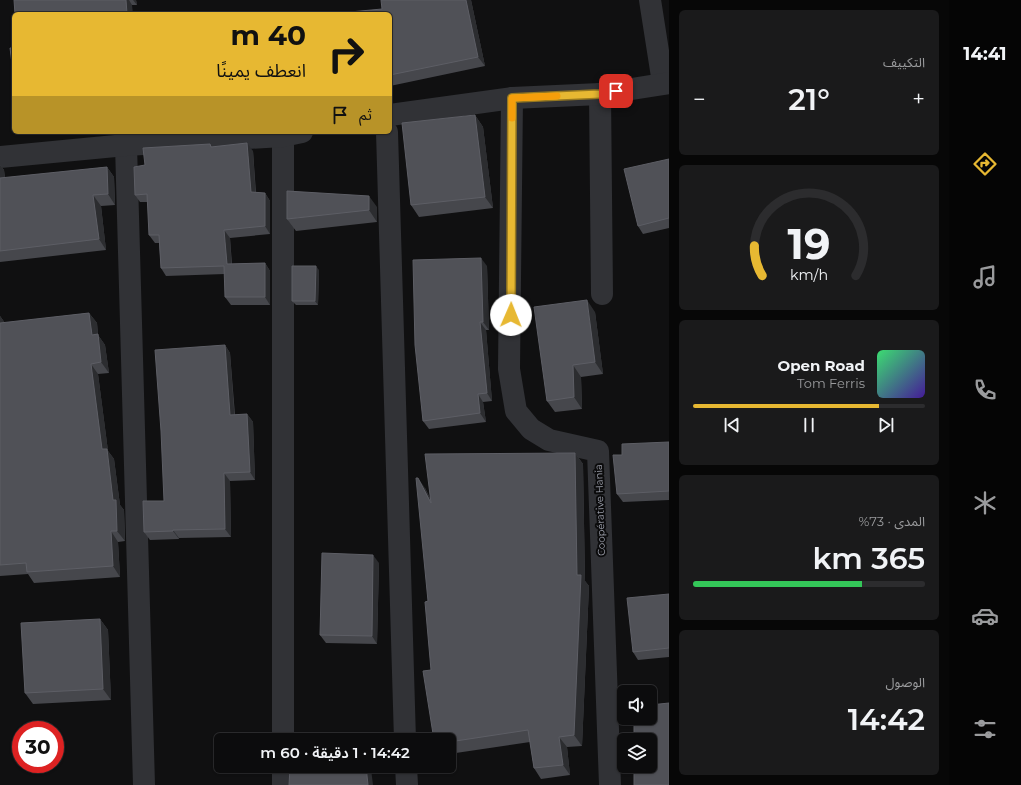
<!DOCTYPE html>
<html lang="ar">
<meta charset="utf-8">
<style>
body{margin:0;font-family:Montserrat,"Noto Sans Arabic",sans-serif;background:#1a1a1b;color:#f1f3f6;direction:rtl;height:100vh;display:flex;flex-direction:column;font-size:15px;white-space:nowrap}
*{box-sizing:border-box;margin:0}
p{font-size:13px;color:#9a9b9d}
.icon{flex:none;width:22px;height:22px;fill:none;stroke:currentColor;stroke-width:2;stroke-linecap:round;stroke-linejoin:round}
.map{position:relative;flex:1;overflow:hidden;direction:ltr}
.side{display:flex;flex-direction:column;gap:10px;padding:10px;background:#070707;width:280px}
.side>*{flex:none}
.top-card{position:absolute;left:12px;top:12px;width:380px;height:122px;border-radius:6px;box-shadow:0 1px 3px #0004,0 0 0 1px #2c2c2e;direction:rtl;background:#e7b832;color:#111;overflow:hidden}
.fabs{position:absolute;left:617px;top:685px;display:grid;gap:8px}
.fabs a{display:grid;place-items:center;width:40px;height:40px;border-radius:6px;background:#0c0c0d;box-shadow:0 1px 3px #0004,0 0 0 1px #2c2c2e;font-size:20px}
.speed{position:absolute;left:12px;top:721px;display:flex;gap:8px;font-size:20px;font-weight:700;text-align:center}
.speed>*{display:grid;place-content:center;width:52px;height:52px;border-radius:50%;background:#0c0c0d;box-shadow:0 1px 3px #0004,0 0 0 1px #2c2c2e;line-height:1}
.speed .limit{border:6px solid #d22;background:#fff;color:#111}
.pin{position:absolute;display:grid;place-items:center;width:34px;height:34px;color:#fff;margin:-17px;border-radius:8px;box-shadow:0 2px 6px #0006}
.me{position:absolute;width:44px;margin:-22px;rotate:1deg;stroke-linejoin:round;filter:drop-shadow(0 0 3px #0008)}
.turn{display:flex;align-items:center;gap:14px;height:84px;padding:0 20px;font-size:18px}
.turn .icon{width:52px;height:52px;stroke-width:2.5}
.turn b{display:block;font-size:28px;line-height:34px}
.then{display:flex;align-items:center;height:38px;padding:0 20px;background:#0003;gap:8px;font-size:15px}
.big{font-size:30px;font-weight:600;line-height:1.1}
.side .card{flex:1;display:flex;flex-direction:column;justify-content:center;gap:6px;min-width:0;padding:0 14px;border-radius:6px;background:#1a1a1b}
.side .dial{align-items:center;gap:0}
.dial svg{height:104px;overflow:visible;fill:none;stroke:#2c2c2e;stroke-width:7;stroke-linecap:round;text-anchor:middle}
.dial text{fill:#f1f3f6;stroke:none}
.song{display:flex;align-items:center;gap:12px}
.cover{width:48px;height:48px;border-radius:6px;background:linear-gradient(135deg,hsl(140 70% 55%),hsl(260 70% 35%))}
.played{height:4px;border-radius:2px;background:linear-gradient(90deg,#e7b832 80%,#2c2c2e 80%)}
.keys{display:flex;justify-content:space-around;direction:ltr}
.heat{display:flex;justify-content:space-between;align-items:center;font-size:22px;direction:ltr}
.charge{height:6px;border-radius:3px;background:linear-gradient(90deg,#34c759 73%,#2c2c2e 0)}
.trip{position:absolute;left:214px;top:733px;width:242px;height:40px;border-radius:6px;background:#0c0c0d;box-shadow:0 1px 3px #0004,0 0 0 1px #2c2c2e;font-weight:600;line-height:40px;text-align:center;direction:rtl}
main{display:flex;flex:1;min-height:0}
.tab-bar{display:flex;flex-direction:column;width:72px;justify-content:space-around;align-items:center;background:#050505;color:#9a9b9d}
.tab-bar .icon{width:28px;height:28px}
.tab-bar .active{color:#e7b832}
.tab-bar b{font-size:18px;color:#f1f3f6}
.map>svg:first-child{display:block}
</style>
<main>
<nav class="tab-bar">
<b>14:41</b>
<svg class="icon active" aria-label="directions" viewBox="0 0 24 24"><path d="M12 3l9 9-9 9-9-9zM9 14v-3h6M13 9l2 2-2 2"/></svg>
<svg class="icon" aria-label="music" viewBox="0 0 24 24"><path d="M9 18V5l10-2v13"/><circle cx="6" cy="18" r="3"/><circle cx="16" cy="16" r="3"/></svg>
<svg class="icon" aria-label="phone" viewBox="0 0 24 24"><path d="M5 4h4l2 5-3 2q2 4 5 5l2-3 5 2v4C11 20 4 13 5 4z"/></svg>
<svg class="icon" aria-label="climate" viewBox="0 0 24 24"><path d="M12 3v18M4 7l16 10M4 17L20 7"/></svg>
<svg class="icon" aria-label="car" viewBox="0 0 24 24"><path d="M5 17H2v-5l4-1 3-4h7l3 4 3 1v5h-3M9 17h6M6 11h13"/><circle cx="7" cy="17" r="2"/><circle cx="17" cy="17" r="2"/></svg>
<svg class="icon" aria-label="filters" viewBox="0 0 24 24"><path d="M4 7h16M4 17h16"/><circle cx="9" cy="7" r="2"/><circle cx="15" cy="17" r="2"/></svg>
</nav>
<section class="side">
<div class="card"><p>التكييف</p>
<div class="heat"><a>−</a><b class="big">21°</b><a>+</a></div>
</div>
<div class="card dial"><svg viewBox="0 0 100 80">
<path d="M14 69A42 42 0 1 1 86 69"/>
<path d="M14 69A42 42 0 0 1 8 46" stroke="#e7b832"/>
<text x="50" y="56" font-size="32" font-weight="700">19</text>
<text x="50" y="72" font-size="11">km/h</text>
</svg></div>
<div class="card">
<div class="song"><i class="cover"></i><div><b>Open Road</b><p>Tom Ferris</p></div></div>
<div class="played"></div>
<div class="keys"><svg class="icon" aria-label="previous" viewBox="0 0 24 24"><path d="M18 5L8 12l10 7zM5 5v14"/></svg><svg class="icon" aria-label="pause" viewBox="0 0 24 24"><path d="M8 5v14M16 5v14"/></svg><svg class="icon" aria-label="next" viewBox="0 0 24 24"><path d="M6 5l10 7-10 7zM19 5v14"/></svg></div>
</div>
<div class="card"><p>المدى · 73%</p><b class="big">365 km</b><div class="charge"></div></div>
<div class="card"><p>الوصول</p><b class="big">14:42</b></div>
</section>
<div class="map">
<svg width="669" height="785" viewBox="0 0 669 785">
<rect width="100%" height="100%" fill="#101011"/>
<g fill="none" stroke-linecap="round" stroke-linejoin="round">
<path stroke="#313236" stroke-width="22" d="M650,0l13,83
M600,94l2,200
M512,98l-3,271 7,42 15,18 18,11 49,11 12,334
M387,132l18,608
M126,145l18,640
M283,740v-604
M406,766l1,19
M283,785v-19"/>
<path stroke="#313236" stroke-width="22" d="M390,115l122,-17 88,-4 69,-11
M0,157l126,-12 157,-9 19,-4"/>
</g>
<path fill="#46474c" d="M14,0h122l1,5h-5z
M471,0l14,66 -95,20v-72z
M475,115l8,12 10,81 -74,9 -8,-12z
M210,144l2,3 41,4 3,42h9l5,8v33l-40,4 2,26 33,-1 5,8v34h-39l-6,-8v-23l-59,2 -5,-8 -2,-25h-4l-6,-8 -1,-33h-8l-5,-7 10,-30z
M669,159v69l-26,6 -5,-8z
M0,165l4,5 1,8 102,-11 7,10 1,28 -14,1 5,44 -106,12z
M377,207v15l-81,9 -9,-12z
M487,266l2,64h-3l6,71 -9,1 3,20 -57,7 -6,-8z
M319,270l-1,35h-22l-4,-4z
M595,312l8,62 -22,3 1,32 -27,3 -8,-11z
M89,313l8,10 1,12 7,10 4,28 -11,1 10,77 6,8 6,46 4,5 1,31 -7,1 2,35 -86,6 -6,-9 -28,2v-260l5,7z
M225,345l5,8 5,62 12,-1 6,8 2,58 -25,1 1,56 -52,1v1l-29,1 -6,-8 20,-31z
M669,442v58l-46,2 -6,-8z
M575,453l8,11 2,117 4,5 -7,160 -15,1 3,28 -29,4 -7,-11 -4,-26 -81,12v-14l-18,-70 -3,-69 -3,-113 5,10z
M379,563l-2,81 -51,-1 -6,-8z
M669,594v63l-31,3 -5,-8z
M100,619l8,11 3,70 -78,4 -8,-11z"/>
<path fill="#2c2d30" d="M126,0h3l3,5 1,9h-6z
M133,0h3l1,5z
M466,0h5l14,66 -7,-9z
M475,115l8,12 10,81 -8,-11z
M247,143l6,8 3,49 -5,-8z
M0,165l4,5 2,19 -6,-8z
M107,167l7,10 1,28 -7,-11z
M265,193l5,8v33l-5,-8z
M93,195l8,11 5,44 -7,-11z
M369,196l8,11v15l-8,-12z
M224,230l6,8 2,34 -5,-8z
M481,258l6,8 2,64 -6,-8z
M265,263l5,8v34l-5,-8z
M316,266l3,4 -1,35 -3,-4z
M587,300l8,12 8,62 -8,-12z
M89,313l8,10 1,12 7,10 4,28 -8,-11 -9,-27z
M0,316l5,7 -5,3z
M480,322l6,8 6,71 -5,-8z
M225,345l5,8 5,70 -5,-8z
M91,364l7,10 10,77 6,8 6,46 4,5 1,31 -8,-10 -4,-31 -11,-51z
M573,365l8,12 1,32 -8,-12z
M478,394l5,8 3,20 -6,-9z
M247,414l6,8 2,58 -5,-8z
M575,453l8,11 2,117 4,5 -7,160 -8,-11 3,-160z
M224,473l6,8 1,56 -6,-8z
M418,478l7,10 13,26 -7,-11z
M173,530l6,8v1l-6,-8z
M111,531l7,11 2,35 -7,-11z
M373,555l6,8 -2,81 -5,-8z
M100,619l8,11 3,70 -8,-11z
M559,737l8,10 3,28 -7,-10z
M366,766h3l2,3 2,16h-5z"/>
<path fill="#505157" stroke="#5d5e65" d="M14,0h112l1,14h-112z
M381,0h85l12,57 -88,18v-61h-51v-1l43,-4z
M10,48h4v31z
M475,115l10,82 -74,8 -9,-82z
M247,143l4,49 14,1v33l-41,4 3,34 38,-1v34h-40l-1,-31 -63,2 -2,-33h-10l-2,-41 -12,1 -1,-28 11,-2 -2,-17 67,-4 1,3z
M669,159v59l-31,8 -14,-57z
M107,167l1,27 -15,1 6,44 -99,12v-73z
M287,191l82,5v14l-82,9z
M481,258l2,64h-3l7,71 -9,1 2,19 -57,8 -8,-76 -2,-85z
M292,266h24l-1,35h-23z
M587,300l8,62 -22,3 1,32 -27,4 -13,-94z
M89,313l3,22 6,-1 3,28 -10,2 11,85h5l6,51h3l1,31h-6l2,35 -86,6 -1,-9 -26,2v-242z
M225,345l5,70 17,-1 3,58 -26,1 1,56 -52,1v1l-29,1 -1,-31h21l-3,-70 -6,-81z
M669,442v49l-52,3 -4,-39h9v-11z
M575,453l2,122h4l-7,160 -15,2 4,28 -29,3 -6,-38 -79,12v-2h-15l-11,-69 8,-1 -6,-68 3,-1 -12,-123h2l13,25 -6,-49z
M322,553l51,2 -1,81 -52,-1z
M669,594v54l-36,4 -6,-54z
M100,619l3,70 -78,4 -4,-70z
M669,703v82h-35v-19h16v-26h-16v-22h16v-13z
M312,766h54l2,19h-79l1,-17z"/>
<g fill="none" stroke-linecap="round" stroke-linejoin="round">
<g stroke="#967820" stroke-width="10">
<path id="route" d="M511,315l1,-217 88,-4 16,-3"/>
</g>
<use href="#route" stroke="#e7b832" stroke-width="7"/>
<path stroke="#f59e0b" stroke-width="7" d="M512,118v-20l45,-2"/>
</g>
<g text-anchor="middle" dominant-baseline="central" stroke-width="4" stroke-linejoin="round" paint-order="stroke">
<g font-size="10" fill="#a2a5b1" stroke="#0b0b0c">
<text transform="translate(600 510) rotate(-92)">Coopérative Hania</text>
</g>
</g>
</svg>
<div class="fabs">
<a><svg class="icon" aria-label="sound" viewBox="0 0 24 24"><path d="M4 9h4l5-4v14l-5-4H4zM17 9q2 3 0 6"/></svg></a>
<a><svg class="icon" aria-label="layers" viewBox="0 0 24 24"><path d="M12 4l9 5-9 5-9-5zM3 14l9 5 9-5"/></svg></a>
</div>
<div class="speed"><div class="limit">30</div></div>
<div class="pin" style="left:616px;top:91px;background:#d93025"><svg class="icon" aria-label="arrive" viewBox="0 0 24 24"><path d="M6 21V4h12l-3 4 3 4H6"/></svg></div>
<svg class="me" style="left:511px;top:315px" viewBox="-20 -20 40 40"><circle r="19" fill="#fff"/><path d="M0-13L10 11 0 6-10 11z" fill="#e7b832"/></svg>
<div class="trip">14:42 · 1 دقيقة · 60 m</div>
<div class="top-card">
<div class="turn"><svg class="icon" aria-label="right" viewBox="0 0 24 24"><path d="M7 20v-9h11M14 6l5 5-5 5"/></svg><div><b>40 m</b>انعطف يمينًا</div></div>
<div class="then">ثم<svg class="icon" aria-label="arrive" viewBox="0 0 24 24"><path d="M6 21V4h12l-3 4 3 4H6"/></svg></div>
</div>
</div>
</main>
